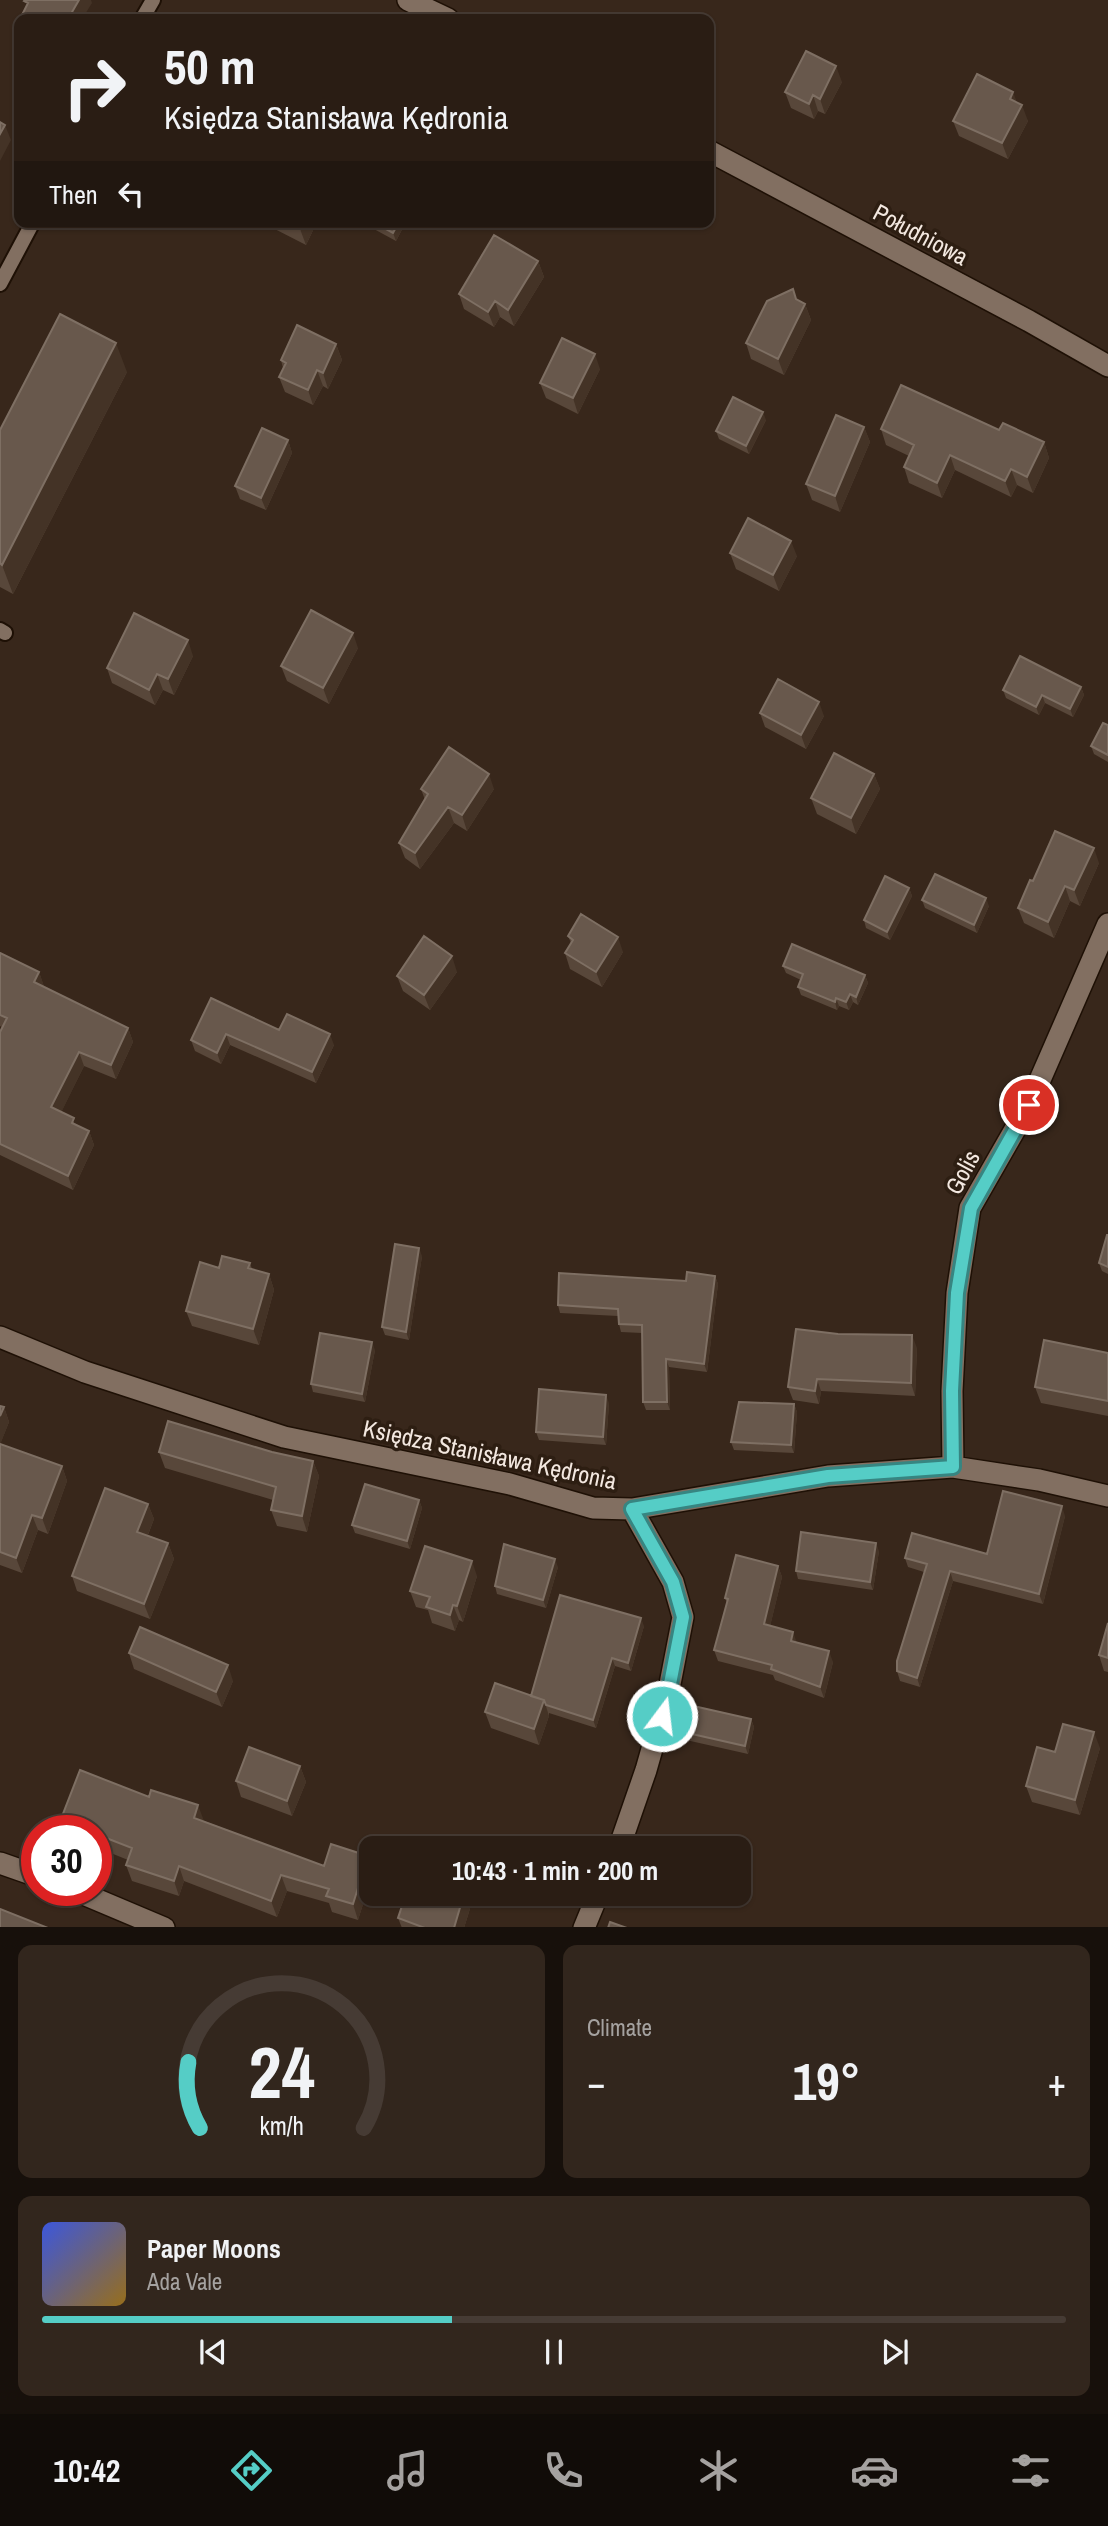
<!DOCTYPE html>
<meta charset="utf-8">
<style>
body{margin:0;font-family:"Archivo Narrow",sans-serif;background:#32261d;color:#f1f3f6;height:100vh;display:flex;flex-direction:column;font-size:26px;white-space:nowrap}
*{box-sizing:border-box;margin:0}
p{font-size:23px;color:#a5a2a0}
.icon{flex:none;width:38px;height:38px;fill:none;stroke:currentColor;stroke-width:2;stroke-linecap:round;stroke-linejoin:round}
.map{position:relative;height:1927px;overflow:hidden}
.details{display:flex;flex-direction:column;gap:18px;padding:18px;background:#17100b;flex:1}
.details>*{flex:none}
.guide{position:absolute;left:14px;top:14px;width:700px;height:214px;border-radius:14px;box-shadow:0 2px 5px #0004,0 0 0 2px #463b34;background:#2a1d14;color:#f1f3f6;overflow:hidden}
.speed{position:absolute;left:21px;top:1815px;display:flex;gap:14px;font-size:35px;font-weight:700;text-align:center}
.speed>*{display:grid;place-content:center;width:91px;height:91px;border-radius:50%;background:#2a1d14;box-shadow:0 2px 5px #0004,0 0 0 2px #463b34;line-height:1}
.speed .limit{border:10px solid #d22;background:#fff;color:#111}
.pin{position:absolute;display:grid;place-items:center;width:60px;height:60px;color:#fff;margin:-30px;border:4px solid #fff;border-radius:50%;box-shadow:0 2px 7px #0007}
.me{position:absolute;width:77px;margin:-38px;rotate:15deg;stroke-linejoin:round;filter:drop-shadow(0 0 5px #0008)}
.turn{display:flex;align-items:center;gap:24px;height:147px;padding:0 35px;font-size:32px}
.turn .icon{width:91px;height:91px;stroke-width:2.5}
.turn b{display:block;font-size:49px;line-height:60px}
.then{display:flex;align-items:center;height:66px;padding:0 35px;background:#0003;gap:14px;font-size:26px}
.big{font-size:52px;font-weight:800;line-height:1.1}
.details .tile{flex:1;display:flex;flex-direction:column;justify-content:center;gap:10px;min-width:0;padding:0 24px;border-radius:14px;background:#32261d}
.details .dial{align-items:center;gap:0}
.dial svg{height:182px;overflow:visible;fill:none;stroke:#463b34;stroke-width:7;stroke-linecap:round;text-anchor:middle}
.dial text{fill:#f1f3f6;stroke:none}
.song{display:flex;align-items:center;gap:21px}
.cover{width:84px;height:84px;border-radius:10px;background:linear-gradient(135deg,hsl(230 70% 55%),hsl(40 70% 35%))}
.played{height:7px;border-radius:4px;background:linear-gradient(90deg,#55cdc6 40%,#463b34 40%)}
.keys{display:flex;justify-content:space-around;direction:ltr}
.heat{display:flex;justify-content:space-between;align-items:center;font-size:38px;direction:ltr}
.details .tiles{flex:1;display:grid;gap:18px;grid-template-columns:1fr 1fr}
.tile:last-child{grid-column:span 2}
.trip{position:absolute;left:359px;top:1836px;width:392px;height:70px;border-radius:14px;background:#2a1d14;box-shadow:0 2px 5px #0004,0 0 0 2px #463b34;font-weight:800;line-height:70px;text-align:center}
.tabs{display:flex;height:112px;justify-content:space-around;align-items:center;background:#110c08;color:#a5a2a0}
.tabs .icon{width:49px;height:49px}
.tabs .current{color:#55cdc6}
.tabs b{font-size:32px;color:#f1f3f6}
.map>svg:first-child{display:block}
</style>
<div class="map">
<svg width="1108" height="1928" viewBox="0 0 1108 1928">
<rect width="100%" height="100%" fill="#38271b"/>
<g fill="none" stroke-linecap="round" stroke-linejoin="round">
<g stroke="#1e1005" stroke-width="18">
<path id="lane" d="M142,19l11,-19
M0,284l33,-62
M0,630l5,3"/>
</g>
<g stroke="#1e1005" stroke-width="24">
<path id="street" d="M408,0l40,19
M709,151l320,170 79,45
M0,1337l85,35 199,65 226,47 83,24 39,1 196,-33 125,-9 86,13 69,16
M953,1467l-1,-76 5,-98 13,-85 59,-103 79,-181
M619,1848l27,-78 23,-81 14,-72 -10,-35 -41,-73
M0,1863l37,13
M74,1890l90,38
M584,1928l14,-34"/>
</g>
<use href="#lane" stroke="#826f61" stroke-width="14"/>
<use href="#street" stroke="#826f61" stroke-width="21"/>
</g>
<path fill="#58473a" d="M842,82l-17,32 -7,-3 -4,8 -23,-11 -6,-16z
M1016,102l12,19 -20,38 -49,-23 -6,-15z
M264,222h53l-11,23 -41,-21z
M361,222h45l-10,19z
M538,261l6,16 -30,49 -14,-9 -6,10 -30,-18 -5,-15z
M797,300l8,4 6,16 -27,55 -33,-16 -5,-16z
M336,344l6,16 -14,29 -5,-3 -10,19 -28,-13 -6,-15 4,-9 -2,-8z
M600,369l-22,45 -32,-16 -6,-15z
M127,372l-114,222 -13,-7v-157z
M766,420l-17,34 -30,-15 -3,-8z
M864,427l6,15 -30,70 -28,-12 -6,-16z
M881,429l118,1 45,12 5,16 -16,35 -16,-8 -6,12 -56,-27 -13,28 -33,-15 -5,-16 5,-11 -23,-11z
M288,440l4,13 -26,57 -26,-11 -5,-13z
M730,553l67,3 -18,35 -43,-22z
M358,648l-29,56 -42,-23 -6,-15z
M193,656l-19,39 -11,-5 -8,15 -43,-22 -5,-15z
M1081,687l3,8 -11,22 -28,-14 -6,12 -33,-17 -3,-8z
M760,713l64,3 -18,33 -41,-22z
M1108,725v37l-14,-8 -3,-8z
M874,774l6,15 -24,45 -39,-20 -6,-16z
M421,789h73l-27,42 -13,-8 -34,46 -15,-11 -6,-15 26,-43z
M1099,863l-19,43 -10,-5 -16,37 -30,-15 -6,-15 15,-27z
M909,888l3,8 -22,44 -24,-12 -2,-8z
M922,900l67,6 -12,27 -52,-25z
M568,936l55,16 -21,35 -32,-18 -5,-16 6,-10z
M0,953l39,19 5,15 84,41 5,14 -17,37 -32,-13 -23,46 16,13 12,6 5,14 -21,45 -73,-35v-123l2,-5 -2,-1z
M783,966l82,9 3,8 -10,22 -5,-3 -4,8 -10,-4 -2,4 -36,-15 -3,-8 3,-7 -15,-7z
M457,972l-27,38 -27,-19 -6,-15z
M211,998l68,32 55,15 -18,38 -86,-38 -9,19 -26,-13 -4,-11z
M1108,1235v39l-6,-3 -3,-8z
M422,1256l-13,84 -24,-5 -3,-8z
M250,1263l2,6 17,5 5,16 -15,55 -67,-19 -6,-15 33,-43z
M715,1276l3,8 -11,88 -38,-5 1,43h-24l-3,-8 -1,-69 -21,-1 -2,-8 -1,-8 -58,-3 -2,-8z
M917,1348l-2,48 -94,-5 -2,13 -26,-4 -5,-13z
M375,1350l-10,52 -52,-10 -2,-8z
M1108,1353v63l-67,-13 -6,-16z
M609,1403l-3,42 -67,-5 -3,-8z
M794,1404l3,8 -3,41 -60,-3 -3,-8z
M0,1406l4,1 5,15 -9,22 62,22 5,15 -19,53 -10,-4 -16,43 -22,-8z
M159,1452h113l41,9 6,15 -12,56 -30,-6 -6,-16 2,-10 -108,-32z
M419,1500l3,8 -12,41 -55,-16 -3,-8z
M148,1504l6,15 -6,16 20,8 6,16 -24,60 -73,-28 -5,-15z
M1065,1516l-22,88 -90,-23 -33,106 -20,-6 -3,-10 27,-99 -16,-5 -3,-9 82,-4z
M879,1551l-6,39 -75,-11 -2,-8z
M778,1566l4,11 -12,49 27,17 36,19 -9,36 -49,-18 -2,-5 -55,-14 -4,-11 13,-47 -2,-5z
M558,1567l-12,41 -49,-14 -2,-8z
M477,1576l-14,46 -4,-2 -4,11 -23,-8 -4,-13 -12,-3 -6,-16z
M1108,1623v49l-4,-1 -5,-16z
M644,1626l-13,45 -16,-5 -19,62 -47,-15v3l-10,29 -48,-17 -6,-16 46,-16z
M129,1653l104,28 -11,26 -88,-38z
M751,1719l3,8 -6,27 -62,-14 -3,-8z
M1100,1748l-20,67 -48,-13 -6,-16 29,-34z
M300,1766l6,16 -14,34 -51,-19 -5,-16z
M61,1819l143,2 120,45 44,-10 3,9v14l-13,41 -26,-8 -3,-9 -42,-12 -10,26 -93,-36 -5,15 -47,-15 -6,-16 2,-5 -32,-13v-17h-31z
M666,1894h33l-3,9z
M473,1899l-9,29h-62l-4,-10z"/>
<path fill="#443326" d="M79,0h12l1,3 -10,16h-14z
M836,66l6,16 -17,32 -5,-15z
M1013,92l6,16 -9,-9z
M813,95l5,16 -4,8 -5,-15z
M1022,105l6,16 -20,38 -6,-16z
M5,125l6,15 -11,21v-27z
M304,222h13l-11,23 -6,-16z
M399,222h7l-10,19 -3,-8z
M538,261l6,16 -30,49 -6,-16z
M495,301l5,16 -6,10 -6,-15z
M805,304l6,16 -27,55 -6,-16z
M116,343l11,29 -114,222 -11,-29z
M336,344l6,16 -14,29 -5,-16z
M595,354l5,15 -22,45 -5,-16z
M317,370l6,16 -10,19 -5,-15z
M763,412l3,8 -17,34 -3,-8z
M864,427l6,15 -30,70 -5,-16z
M288,440l4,13 -26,57 -5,-12z
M1044,442l5,16 -16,35 -6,-16z
M950,455l5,15 -13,28 -5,-15z
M1011,469l6,16 -6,12 -6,-16z
M791,541l6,15 -18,35 -6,-16z
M353,633l5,15 -29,56 -6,-16z
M188,640l5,16 -19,39 -6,-16z
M157,674l6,16 -8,15 -6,-15z
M1081,687l3,8 -11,22 -3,-8z
M1042,695l3,8 -6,12 -3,-8z
M819,702l5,14 -18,33 -5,-14z
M489,774l5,15 -27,42 -5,-16z
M874,774l6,15 -24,45 -5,-16z
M448,807l6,16 -34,46 -5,-16z
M1094,848l5,15 -19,43 -6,-16z
M1065,886l5,15 -16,37 -6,-16z
M909,888l3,8 -22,44 -3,-8z
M986,898l3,8 -12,27 -3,-8z
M618,937l5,15 -21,35 -6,-15z
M452,956l5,16 -27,38 -6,-15z
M39,972l5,14 -5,10 -5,-14z
M865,975l3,8 -10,22 -2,-8z
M850,994l3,8 -4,8 -3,-8z
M836,998l3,8 -2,4 -2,-8z
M128,1028l5,14 -17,37 -5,-14z
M226,1034l4,11 -9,19 -4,-11z
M330,1034l4,11 -18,38 -4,-11z
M79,1052l5,14 -27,55 -6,-14z
M89,1131l5,14 -21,45 -5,-14z
M419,1248l3,8 -13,84 -3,-8z
M269,1274l5,16 -15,55 -6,-16z
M715,1276l3,8 -11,88 -3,-8z
M912,1335l5,13 -2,48 -4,-13z
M372,1342l3,8 -10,52 -3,-8z
M666,1359l3,8 1,43 -3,-8z
M817,1379l4,12 -2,13 -4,-13z
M606,1395l3,8 -3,42 -3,-8z
M794,1404l3,8 -3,41 -3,-8z
M4,1407l5,15 -9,23v-29z
M313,1461l6,15 -12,56 -5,-16z
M62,1466l5,15 -19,53 -6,-16z
M419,1500l3,8 -12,41 -3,-8z
M148,1504l6,15 -11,28 -6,-15z
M1062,1506l3,10 -22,88 -4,-10z
M32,1515l6,15 -16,43 -6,-15z
M168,1543l6,16 -24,60 -6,-15z
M876,1543l3,8 -6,39 -3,-8z
M555,1559l3,8 -12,41 -3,-8z
M472,1561l5,15 -14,46 -6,-16z
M778,1566l4,11 -14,58 -4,-11z
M950,1571l3,10 -33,106 -3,-9z
M453,1605l6,15 -4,11 -5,-16z
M641,1618l3,8 -13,45 -3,-8z
M793,1632l4,11 -6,-2z
M829,1651l4,11 -9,36 -4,-11z
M612,1658l3,8 -19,62 -3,-8z
M228,1665l5,16 -11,26 -6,-15z
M544,1700l5,16 -10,29 -5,-16z
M751,1719l3,8 -6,27 -3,-8z
M1094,1732l6,16 -20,67 -5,-15z
M300,1766l6,16 -14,34 -5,-15z
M198,1805l6,16 -10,-3z
M368,1856l3,9v14l-13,41 -5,-16z
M179,1866l5,15 -5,15 -5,-15z
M281,1875l6,16 -10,26 -6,-16z
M464,1894h7l2,5 -9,29h-10z
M694,1894h5l-3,9 -3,-8z"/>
<path fill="#68584c" stroke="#7e6f63" stroke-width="2" d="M25,0h54l-11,19h-43l-4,-2 7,-14 -4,-2z
M806,51l30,15 -16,33 -7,-4 -4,9 -24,-12z
M977,74l36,18 -3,7 12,6 -20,38 -49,-22z
M0,122l5,3 -5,9z
M287,222h17l-4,7z
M373,222h26l-6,11z
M494,235l44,26 -30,49 -13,-9 -7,11 -29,-18z
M793,289l3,10 9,5 -27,55 -32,-16 21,-42z
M60,314l56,29 -114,222 -2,-2v-133z
M297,325l39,19 -13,29 -6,-3 -9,20 -29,-13 7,-14 -5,-3z
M562,338l33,16 -22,44 -33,-15z
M901,385l98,45 4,-7 41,19 -17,35 -16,-8 -6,12 -55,-26 -13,28 -33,-16 10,-22 -33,-16z
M733,397l30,15 -17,34 -30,-15z
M836,415l28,12 -29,69 -29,-12z
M262,428l26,12 -27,58 -26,-12z
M748,518l43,23 -18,34 -43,-22z
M311,610l42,23 -30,55 -42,-22z
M134,613l54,27 -20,39 -11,-5 -8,16 -42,-22z
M1020,656l61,31 -11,22 -28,-14 -6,12 -33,-17z
M778,679l41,23 -18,33 -41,-22z
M1103,723l5,2v30l-17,-9z
M449,747l40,27 -27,41 -14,-8 -33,46 -16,-10 29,-49 -7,-5z
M834,753l40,21 -23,44 -40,-20z
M1055,831l39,17 -20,42 -9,-4 -17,36 -30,-14 12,-28 3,1z
M935,874l51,24 -12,27 -52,-25z
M885,876l24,12 -22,44 -23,-12z
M581,914l37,23 -22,35 -31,-19 8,-13 -5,-4z
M424,936l28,20 -28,39 -27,-19z
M792,944l73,31 -9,22 -6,-3 -4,8 -10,-4 -1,4 -37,-15 5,-13 -20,-8z
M0,953l39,19 -5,10 94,46 -17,37 -32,-13 -28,55 23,11 -2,5 17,8 -21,45 -68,-32v-112l7,-14 -7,-3z
M211,998l68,32 8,-16 43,20 -18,38 -86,-38 -9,19 -26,-13z
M1107,1235h1v32l-9,-4z
M395,1244l24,4 -13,84 -24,-5z
M222,1256l28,7 -2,5 21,6 -16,55 -67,-18 14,-49 19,6z
M687,1272l28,4 -11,88 -38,-5 1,43h-24l-1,-77 -23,-1 -1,-15 -60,-4 1,-32 127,8z
M796,1329l42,5 74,1 -1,48 -94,-4 -2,12 -27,-4z
M320,1333l52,9 -10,52 -51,-10z
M1044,1340l64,13v48l-73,-14z
M539,1389l67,6 -3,42 -67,-5z
M739,1402l55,2 -3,41 -60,-3z
M0,1406l4,1 -4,9z
M168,1421l104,31 41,9 -11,55 -31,-6 5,-23 -117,-35z
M0,1444l62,22 -20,52 -10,-3 -16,43 -16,-6z
M365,1484l54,16 -12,41 -55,-16z
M105,1488l43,16 -11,28 31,11 -24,61 -72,-28z
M1003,1491l59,15 -23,88 -89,-23 -33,107 -20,-7v-10l30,-97 -22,-6 7,-25 75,21z
M801,1532l75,11 -6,39 -74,-11z
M504,1544l51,15 -12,41 -48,-14z
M425,1546l47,15 -15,45 -4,-1 -3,10 -24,-8 4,-10 -20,-6z
M736,1555l42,11 -14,58 29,8 -2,9 38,10 -9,36 -49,-18 1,-4 -58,-15 14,-51 -3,-1z
M560,1595l81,23 -13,45 -16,-5 -19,62 -47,-15 -2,-5 -13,-4z
M1108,1623v35l-9,-3z
M140,1627l88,38 -12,27 -87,-39z
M495,1683l49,17 -10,29 -49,-17z
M689,1705l62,14 -6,27 -62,-14z
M1063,1724l31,8 -19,68 -49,-14 11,-39 18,5z
M249,1747l51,19 -13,35 -51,-20z
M80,1770l69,27 2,-7 47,15 -4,13 130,48 7,-22 37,12 -15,48 -27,-8 3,-7 -48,-14 -10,26 -92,-35 -5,15 -48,-16 6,-17 -36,-14v-4h-8l-27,-11z
M672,1842l20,6h-22z
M406,1894h58l-10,34h-29l-27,-10z
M0,1909l48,19h-48z
M610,1922l17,6h-19z"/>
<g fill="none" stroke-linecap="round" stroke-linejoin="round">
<g stroke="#378581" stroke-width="18">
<path id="route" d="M662,1716l7,-27 14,-72 -10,-35 -41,-73 196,-33 125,-9 -1,-76 5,-98 14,-85 58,-103"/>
</g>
<use href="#route" stroke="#55cdc6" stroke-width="12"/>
</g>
<g text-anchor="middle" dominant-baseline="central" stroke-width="7" stroke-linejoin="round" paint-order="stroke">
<g font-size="24" fill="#f3e8e0" stroke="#2d1e12">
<text transform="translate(921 234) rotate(28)">Południowa</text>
<text transform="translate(962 1172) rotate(-62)">Golis</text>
<text transform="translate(490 1454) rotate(12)">Księdza Stanisława Kędronia</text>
</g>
</g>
</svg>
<div class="speed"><div class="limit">30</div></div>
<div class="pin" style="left:1029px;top:1105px;background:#d93025"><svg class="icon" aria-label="arrive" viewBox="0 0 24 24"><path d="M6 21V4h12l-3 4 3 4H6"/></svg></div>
<svg class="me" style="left:662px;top:1716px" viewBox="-20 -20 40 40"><circle r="17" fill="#55cdc6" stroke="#fff" stroke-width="3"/><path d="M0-11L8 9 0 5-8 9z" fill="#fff"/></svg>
<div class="trip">10:43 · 1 min · 200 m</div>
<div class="guide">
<div class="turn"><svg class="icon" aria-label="right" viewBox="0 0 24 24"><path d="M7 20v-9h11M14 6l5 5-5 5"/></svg><div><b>50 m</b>Księdza Stanisława Kędronia</div></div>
<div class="then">Then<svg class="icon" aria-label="left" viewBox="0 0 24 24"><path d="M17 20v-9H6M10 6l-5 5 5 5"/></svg></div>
</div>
</div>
<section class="details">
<div class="tiles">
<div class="tile dial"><svg viewBox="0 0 100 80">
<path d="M14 69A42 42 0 1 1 86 69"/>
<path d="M14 69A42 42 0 0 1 9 40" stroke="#55cdc6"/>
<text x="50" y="56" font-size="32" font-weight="700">24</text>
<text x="50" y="72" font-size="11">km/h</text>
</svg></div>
<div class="tile"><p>Climate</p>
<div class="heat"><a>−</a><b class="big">19°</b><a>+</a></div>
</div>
<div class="tile">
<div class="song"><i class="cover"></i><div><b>Paper Moons</b><p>Ada Vale</p></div></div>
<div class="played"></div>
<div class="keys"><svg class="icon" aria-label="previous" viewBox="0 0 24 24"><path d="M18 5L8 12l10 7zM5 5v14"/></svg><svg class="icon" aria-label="pause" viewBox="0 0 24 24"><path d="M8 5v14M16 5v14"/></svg><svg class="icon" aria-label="next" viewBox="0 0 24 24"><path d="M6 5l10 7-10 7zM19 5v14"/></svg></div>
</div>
</div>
</section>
<nav class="tabs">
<b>10:42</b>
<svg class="icon current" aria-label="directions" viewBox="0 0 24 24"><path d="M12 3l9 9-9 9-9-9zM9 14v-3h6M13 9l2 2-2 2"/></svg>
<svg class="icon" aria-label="music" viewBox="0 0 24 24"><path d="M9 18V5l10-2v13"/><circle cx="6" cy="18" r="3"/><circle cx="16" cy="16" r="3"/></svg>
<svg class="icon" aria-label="phone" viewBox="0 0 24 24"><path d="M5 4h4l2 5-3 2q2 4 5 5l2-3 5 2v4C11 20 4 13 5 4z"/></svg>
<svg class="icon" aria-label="climate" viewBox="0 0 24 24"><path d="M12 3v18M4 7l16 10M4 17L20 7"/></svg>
<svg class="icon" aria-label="car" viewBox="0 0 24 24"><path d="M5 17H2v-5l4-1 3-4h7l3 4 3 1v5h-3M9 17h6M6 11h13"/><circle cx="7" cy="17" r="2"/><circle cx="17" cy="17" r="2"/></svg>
<svg class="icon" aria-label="filters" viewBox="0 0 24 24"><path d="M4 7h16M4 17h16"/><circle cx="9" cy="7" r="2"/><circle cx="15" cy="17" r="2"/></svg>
</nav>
